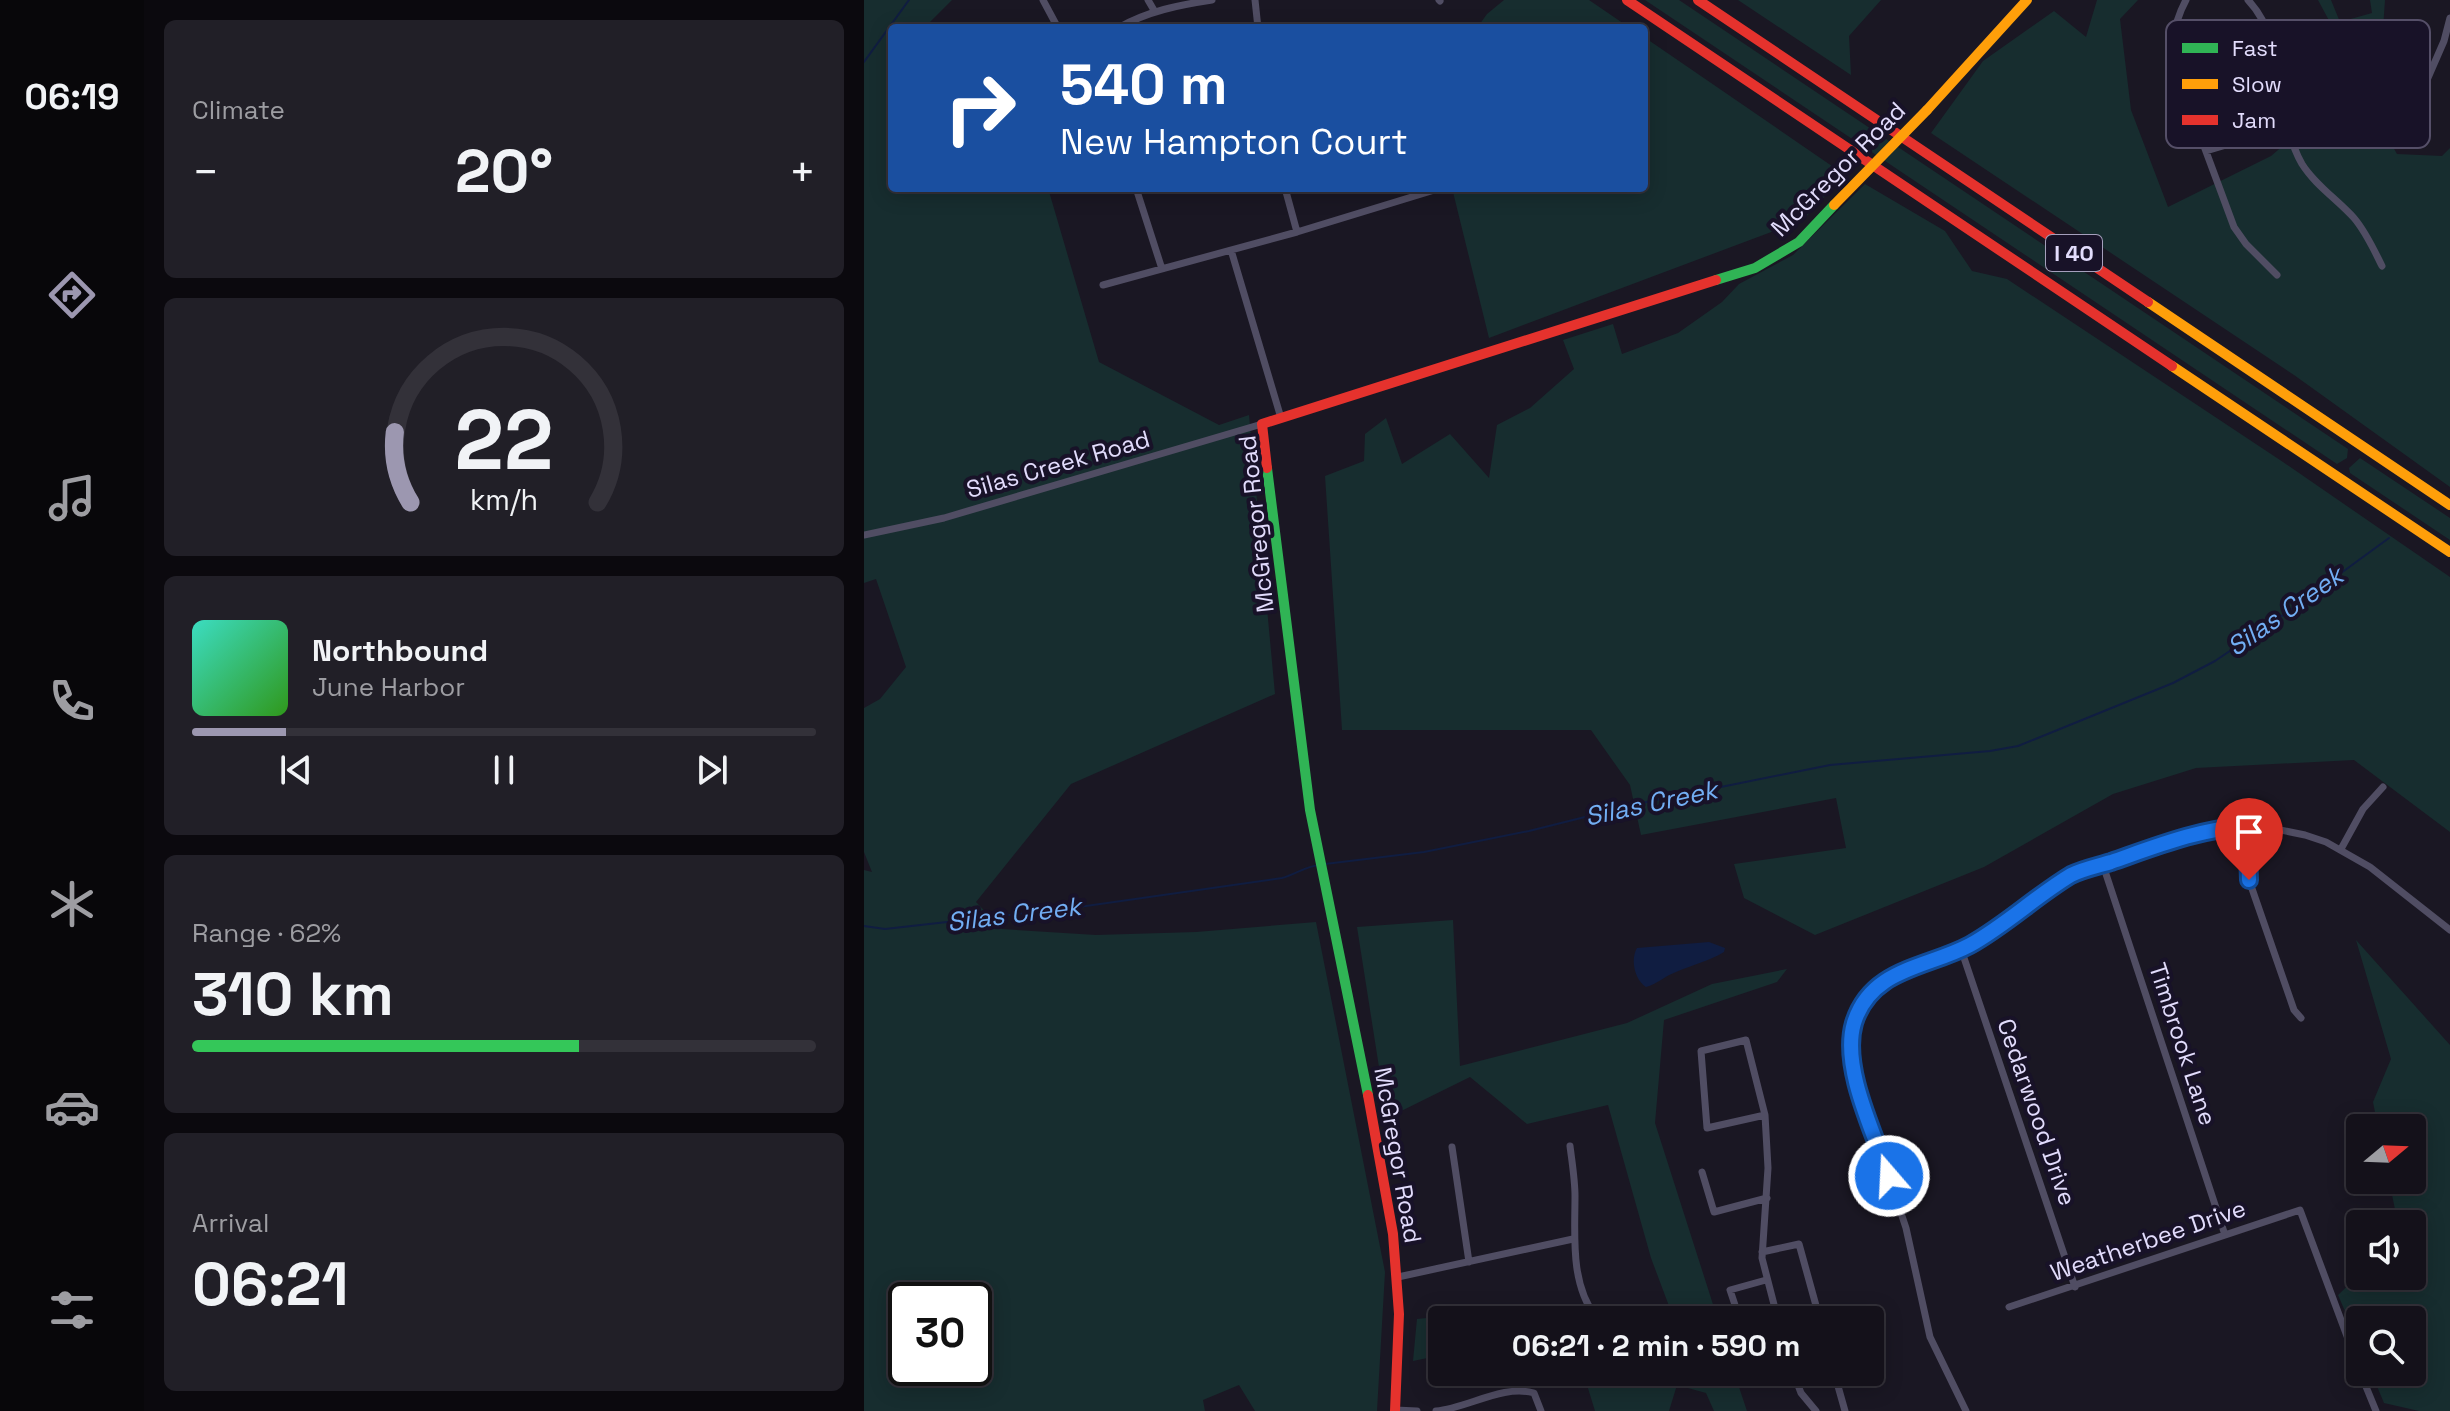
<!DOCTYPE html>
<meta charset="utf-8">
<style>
body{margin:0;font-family:"Space Grotesk",sans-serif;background:#211f27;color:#f1f3f6;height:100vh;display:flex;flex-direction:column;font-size:30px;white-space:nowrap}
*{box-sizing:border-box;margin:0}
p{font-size:26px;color:#9d9da2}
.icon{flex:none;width:44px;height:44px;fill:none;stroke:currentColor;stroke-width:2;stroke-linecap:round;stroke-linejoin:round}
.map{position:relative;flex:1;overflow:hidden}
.side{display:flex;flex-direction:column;gap:20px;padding:20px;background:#0b090e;width:720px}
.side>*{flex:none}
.top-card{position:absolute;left:24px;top:24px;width:760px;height:168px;border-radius:8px;box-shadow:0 4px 20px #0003,0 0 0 2px #333139;background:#1a4fa0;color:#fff;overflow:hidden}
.needle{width:52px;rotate:71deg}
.fabs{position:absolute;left:1482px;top:1114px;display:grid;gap:16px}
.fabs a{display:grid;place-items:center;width:80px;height:80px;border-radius:8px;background:#14111a;box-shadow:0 4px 20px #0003,0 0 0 2px #333139;font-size:40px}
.speed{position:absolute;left:24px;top:1282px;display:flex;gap:16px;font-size:40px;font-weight:700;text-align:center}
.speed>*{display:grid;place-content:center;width:104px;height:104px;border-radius:50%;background:#14111a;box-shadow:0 4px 20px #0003,0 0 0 2px #333139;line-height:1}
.speed .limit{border:4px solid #111;border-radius:12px;background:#fff;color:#111}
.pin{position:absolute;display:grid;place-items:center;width:68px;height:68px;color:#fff;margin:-82px -34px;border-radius:50% 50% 50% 0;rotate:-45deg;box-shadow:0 0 8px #0007}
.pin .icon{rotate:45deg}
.me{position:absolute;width:88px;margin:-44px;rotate:341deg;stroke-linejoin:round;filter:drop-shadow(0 0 6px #0008)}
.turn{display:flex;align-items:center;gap:28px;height:168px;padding:0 40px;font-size:36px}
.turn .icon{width:104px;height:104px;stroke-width:2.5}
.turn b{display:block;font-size:56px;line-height:68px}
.big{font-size:60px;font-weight:800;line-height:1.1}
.side .widget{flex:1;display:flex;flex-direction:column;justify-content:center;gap:12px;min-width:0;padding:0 28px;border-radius:12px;background:#211f27}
.side .dial{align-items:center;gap:0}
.dial svg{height:208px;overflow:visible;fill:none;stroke:#333139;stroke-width:7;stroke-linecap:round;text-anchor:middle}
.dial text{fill:#f1f3f6;stroke:none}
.song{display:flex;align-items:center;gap:24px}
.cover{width:96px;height:96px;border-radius:12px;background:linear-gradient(135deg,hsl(170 70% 55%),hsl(110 70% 35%))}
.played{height:8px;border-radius:4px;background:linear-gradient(90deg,#9c97b0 15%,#333139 15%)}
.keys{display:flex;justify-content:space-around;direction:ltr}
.heat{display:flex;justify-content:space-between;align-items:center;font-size:44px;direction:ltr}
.charge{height:12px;border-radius:6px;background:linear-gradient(90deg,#34c759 62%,#333139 0)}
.trip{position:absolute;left:564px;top:1306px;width:456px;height:80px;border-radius:8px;background:#14111a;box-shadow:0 4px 20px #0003,0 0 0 2px #333139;font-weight:800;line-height:80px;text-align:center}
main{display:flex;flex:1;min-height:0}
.tabs{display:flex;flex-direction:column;width:144px;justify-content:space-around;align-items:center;background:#08070a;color:#9d9da2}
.tabs .icon{width:56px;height:56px}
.tabs .on{color:#9c97b0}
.tabs b{font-size:36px;color:#f1f3f6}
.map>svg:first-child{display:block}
</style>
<main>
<nav class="tabs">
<b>06:19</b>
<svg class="icon on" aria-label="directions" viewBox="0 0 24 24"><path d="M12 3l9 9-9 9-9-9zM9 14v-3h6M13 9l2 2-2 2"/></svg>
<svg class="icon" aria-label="music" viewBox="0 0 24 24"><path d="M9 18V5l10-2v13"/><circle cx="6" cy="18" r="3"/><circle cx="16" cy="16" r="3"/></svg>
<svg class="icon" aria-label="phone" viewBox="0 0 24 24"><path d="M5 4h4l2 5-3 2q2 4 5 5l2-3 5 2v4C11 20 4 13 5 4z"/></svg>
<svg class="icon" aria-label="climate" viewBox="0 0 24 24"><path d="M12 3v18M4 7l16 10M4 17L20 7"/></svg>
<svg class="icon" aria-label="car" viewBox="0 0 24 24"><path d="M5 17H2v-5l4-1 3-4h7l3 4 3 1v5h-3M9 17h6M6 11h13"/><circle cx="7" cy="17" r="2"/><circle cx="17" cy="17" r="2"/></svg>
<svg class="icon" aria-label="filters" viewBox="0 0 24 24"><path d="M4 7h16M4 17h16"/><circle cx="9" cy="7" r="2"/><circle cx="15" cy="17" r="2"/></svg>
</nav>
<section class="side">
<div class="widget"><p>Climate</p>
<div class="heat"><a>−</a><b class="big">20°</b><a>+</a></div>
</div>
<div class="widget dial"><svg viewBox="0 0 100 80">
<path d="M14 69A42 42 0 1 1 86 69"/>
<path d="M14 69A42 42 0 0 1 8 42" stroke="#9c97b0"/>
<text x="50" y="56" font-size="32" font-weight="700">22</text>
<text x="50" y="72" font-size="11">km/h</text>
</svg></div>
<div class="widget">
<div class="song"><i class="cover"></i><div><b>Northbound</b><p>June Harbor</p></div></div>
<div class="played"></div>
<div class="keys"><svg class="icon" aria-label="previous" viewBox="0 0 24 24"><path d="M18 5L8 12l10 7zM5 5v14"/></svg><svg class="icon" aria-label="pause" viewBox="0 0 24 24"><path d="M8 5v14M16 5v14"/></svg><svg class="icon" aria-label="next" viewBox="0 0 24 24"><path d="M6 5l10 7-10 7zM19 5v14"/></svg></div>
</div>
<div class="widget"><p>Range · 62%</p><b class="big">310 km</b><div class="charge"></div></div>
<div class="widget"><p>Arrival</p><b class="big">06:21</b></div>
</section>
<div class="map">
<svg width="1586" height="1411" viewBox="0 0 1586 1411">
<rect width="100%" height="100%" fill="#1a1723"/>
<path fill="#172d2f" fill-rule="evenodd" d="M0,0h88l-28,28h-32v160h156l51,174 120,63 30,-10 26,279 -204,90 -95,118 26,27 94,6 100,-3 120,-10 69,350 -8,139h-122l-16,-26 -36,15 2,11h-341v-541l8,2 -8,-20v-144l16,-9 26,-32 -30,-88 -12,4zM42,1300h68v68h-68z
M640,0h85l41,28h-153l10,-14z
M781,0h34l669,449 -1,9 -10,6z
M874,0h143l-32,36 2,39z
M1233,0h41l-18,19 11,91 37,97 103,-51 63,-54 -10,-65 8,-11 -14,-26h13l9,22 32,-9 -2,-13h15l-2,29 -17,70 31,55 45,2 8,-8v339l-156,-112 -363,-242 52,-72 71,-50 32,26z
M780,37l201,138 -42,45 -314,118 -37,-150h192z
M1001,184l80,47 27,40 35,8 276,183 167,115v255l-96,-72 -158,8 -83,26 -129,73 -169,68 -71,-37 -10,-34 112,-16 -10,-50 -195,37 -11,-50 -39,-55h-249l-17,-254 39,-15 1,-27 21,-16 16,46 48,-30 39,44 8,-53 33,-17 44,-39 -11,-29 50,-16 9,30 56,-21 44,-31 17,-18 54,-29z
M1496,458l90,60v22l-100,-67 -1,-5z
M589,920l7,146 167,-43 85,-39 75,-15 -10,13 -113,38 -9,103 63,197h-50l4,-6 -21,-56 -43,-153 -81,19 -57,-47 -83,41 -30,-191z
M1492,940l94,105v366h-31l-35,-8 -13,-31h41v-52h-52v26l-22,-51 22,-21 52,2v-52h-14l-9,-44h23v-52h-34l-5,-26 18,-43z
M676,1306l5,14h-103v35l-29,6 4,-42z
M719,1372h151l13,39h-33l-8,-18 -29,-8 -8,26h-74z"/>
<path fill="#101d41" d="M845,942l16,6 -1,4c-15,9 -32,13 -48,20 -11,4 -19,12 -30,15 -11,-7 -16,-27 -9,-39z"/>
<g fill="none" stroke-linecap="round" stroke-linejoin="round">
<path stroke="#101d41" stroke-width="2" d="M0,62l45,-62
M461,864l99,-12 105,-21 108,-27 193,-39 160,-14 28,-5 155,-63 42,-22 74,-50 100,-73
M0,926l21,3 187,-21 210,-30c14,-4 22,-11 37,-13"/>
<path stroke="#504d63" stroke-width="7" d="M179,0l15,28
M284,0l7,12
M391,0l3,28
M575,0l1,1
M1322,0c-14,26 -15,48 -8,76l56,151 12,17 31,31
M1384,0c41,43 25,114 54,164 13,21 36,36 52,54 12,14 20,32 28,48
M254,28c30,-17 61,-23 94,-28
M1563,80l17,-39 6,-23
M1342,151l81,-24
M272,188l26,81
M421,188l12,44
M367,250l50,168
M239,285l194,-53 144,-44
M0,535l80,-17 318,-94
M1383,826l2,54 45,130 7,8
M1477,849l22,-40 20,-22
M1239,865l122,370
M1097,949l114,338
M882,1040l19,75 -58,13 -6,-77z
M901,1115l3,53 -6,90 16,62
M706,1146c2,16 5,34 5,50 0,39 -5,88 21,121
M588,1147l17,115
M838,1172l12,40 53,-14
M898,1252l37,-8 21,76
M534,1277l175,-38
M1145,1307l291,-97 60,161
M876,1320l-10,-30 36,-10
M895,1372l3,5 14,-5
M929,1372l8,21 15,18
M970,1372l11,39
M1496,1372l16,39
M531,1410l22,1
M572,1411c32,-3 67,-27 98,-18l7,18
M1102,1411l-36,-74 -24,-109 -53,-159 -2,-34 9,-27 12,-17 38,-24 61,-23 57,-37 46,-34 112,-38 36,-7 44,-1 39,8 21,7 44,25 80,63"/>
<path stroke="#30b455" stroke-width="10" d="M852,280l39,-12 44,-26 35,-37
M403,468l43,342 58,285"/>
<path stroke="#ff9f0a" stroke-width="10" d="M1063,110l100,-110
M1284,302l302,203
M1308,366l278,186"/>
<path stroke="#e5322d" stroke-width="10" d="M763,0l545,366
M834,0l450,302
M403,468l-5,-44 454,-144
M504,1095l25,139 6,80 -4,97"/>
<path stroke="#ff9f0a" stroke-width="10" d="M970,205l93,-95"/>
</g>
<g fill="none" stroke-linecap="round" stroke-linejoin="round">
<g stroke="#114b97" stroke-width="20">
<path id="route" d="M1025,1176c-15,-43 -48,-109 -35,-153 17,-55 73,-55 116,-78 36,-20 66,-49 101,-70 12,-6 27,-9 40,-13 46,-16 88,-33 136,-36l2,54"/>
</g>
<use href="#route" stroke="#1a73e8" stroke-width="14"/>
</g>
<g text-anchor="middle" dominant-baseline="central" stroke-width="8" stroke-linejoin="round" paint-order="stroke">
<rect fill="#181228" stroke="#a59fbc" stroke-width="2" x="1182" y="235" width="56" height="36" rx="6"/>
<g font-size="22" font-weight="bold" fill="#e2dcfc">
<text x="1210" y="253">I 40</text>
</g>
<g font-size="24" fill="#e2dcfc" stroke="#181228">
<text transform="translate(974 169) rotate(-45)">McGregor Road</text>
<text transform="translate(194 464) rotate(-16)">Silas Creek Road</text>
<text transform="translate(392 524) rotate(-96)">McGregor Road</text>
<text transform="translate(1319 1044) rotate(72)">Timbrook Lane</text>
<text transform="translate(1173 1112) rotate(71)">Cedarwood Drive</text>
<text transform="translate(534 1155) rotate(80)">McGregor Road</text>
<text transform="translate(1284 1240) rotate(-19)">Weatherbee Drive</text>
</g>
<g font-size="26" font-style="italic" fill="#72aef4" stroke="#181228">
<text transform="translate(1421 611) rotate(-35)">Silas Creek</text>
<text transform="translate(787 803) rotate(-12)">Silas Creek</text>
<text transform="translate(150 914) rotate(-7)">Silas Creek</text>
</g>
</g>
<rect x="1302" y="20" width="264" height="128" rx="12" fill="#181228" stroke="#554f68" stroke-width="2"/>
<rect x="1318" y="43" width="36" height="10" fill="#30b455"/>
<rect x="1318" y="79" width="36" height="10" fill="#ff9f0a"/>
<rect x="1318" y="115" width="36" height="10" fill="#e5322d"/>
<g font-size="22" fill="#e2dcfc">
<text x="1368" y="56">Fast</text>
<text x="1368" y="92">Slow</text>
<text x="1368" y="128">Jam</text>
</g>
</svg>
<div class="fabs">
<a><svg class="needle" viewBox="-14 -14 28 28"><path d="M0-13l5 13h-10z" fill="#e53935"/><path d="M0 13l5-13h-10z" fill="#9d9da2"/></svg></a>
<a><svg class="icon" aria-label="sound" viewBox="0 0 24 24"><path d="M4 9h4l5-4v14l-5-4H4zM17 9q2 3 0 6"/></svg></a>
<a><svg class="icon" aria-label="search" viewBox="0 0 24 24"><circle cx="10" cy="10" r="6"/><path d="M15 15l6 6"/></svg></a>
</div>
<div class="speed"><div class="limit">30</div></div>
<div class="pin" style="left:1385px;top:880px;background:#d93025"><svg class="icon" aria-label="arrive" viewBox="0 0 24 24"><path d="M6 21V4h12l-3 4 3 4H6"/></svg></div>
<svg class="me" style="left:1025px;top:1176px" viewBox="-20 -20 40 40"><circle r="17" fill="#1a73e8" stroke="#fff" stroke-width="3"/><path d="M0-11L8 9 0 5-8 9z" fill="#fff"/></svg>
<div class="trip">06:21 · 2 min · 590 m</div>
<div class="top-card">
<div class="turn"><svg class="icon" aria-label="right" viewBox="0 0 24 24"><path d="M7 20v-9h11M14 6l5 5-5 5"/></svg><div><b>540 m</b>New Hampton Court</div></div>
</div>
</div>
</main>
